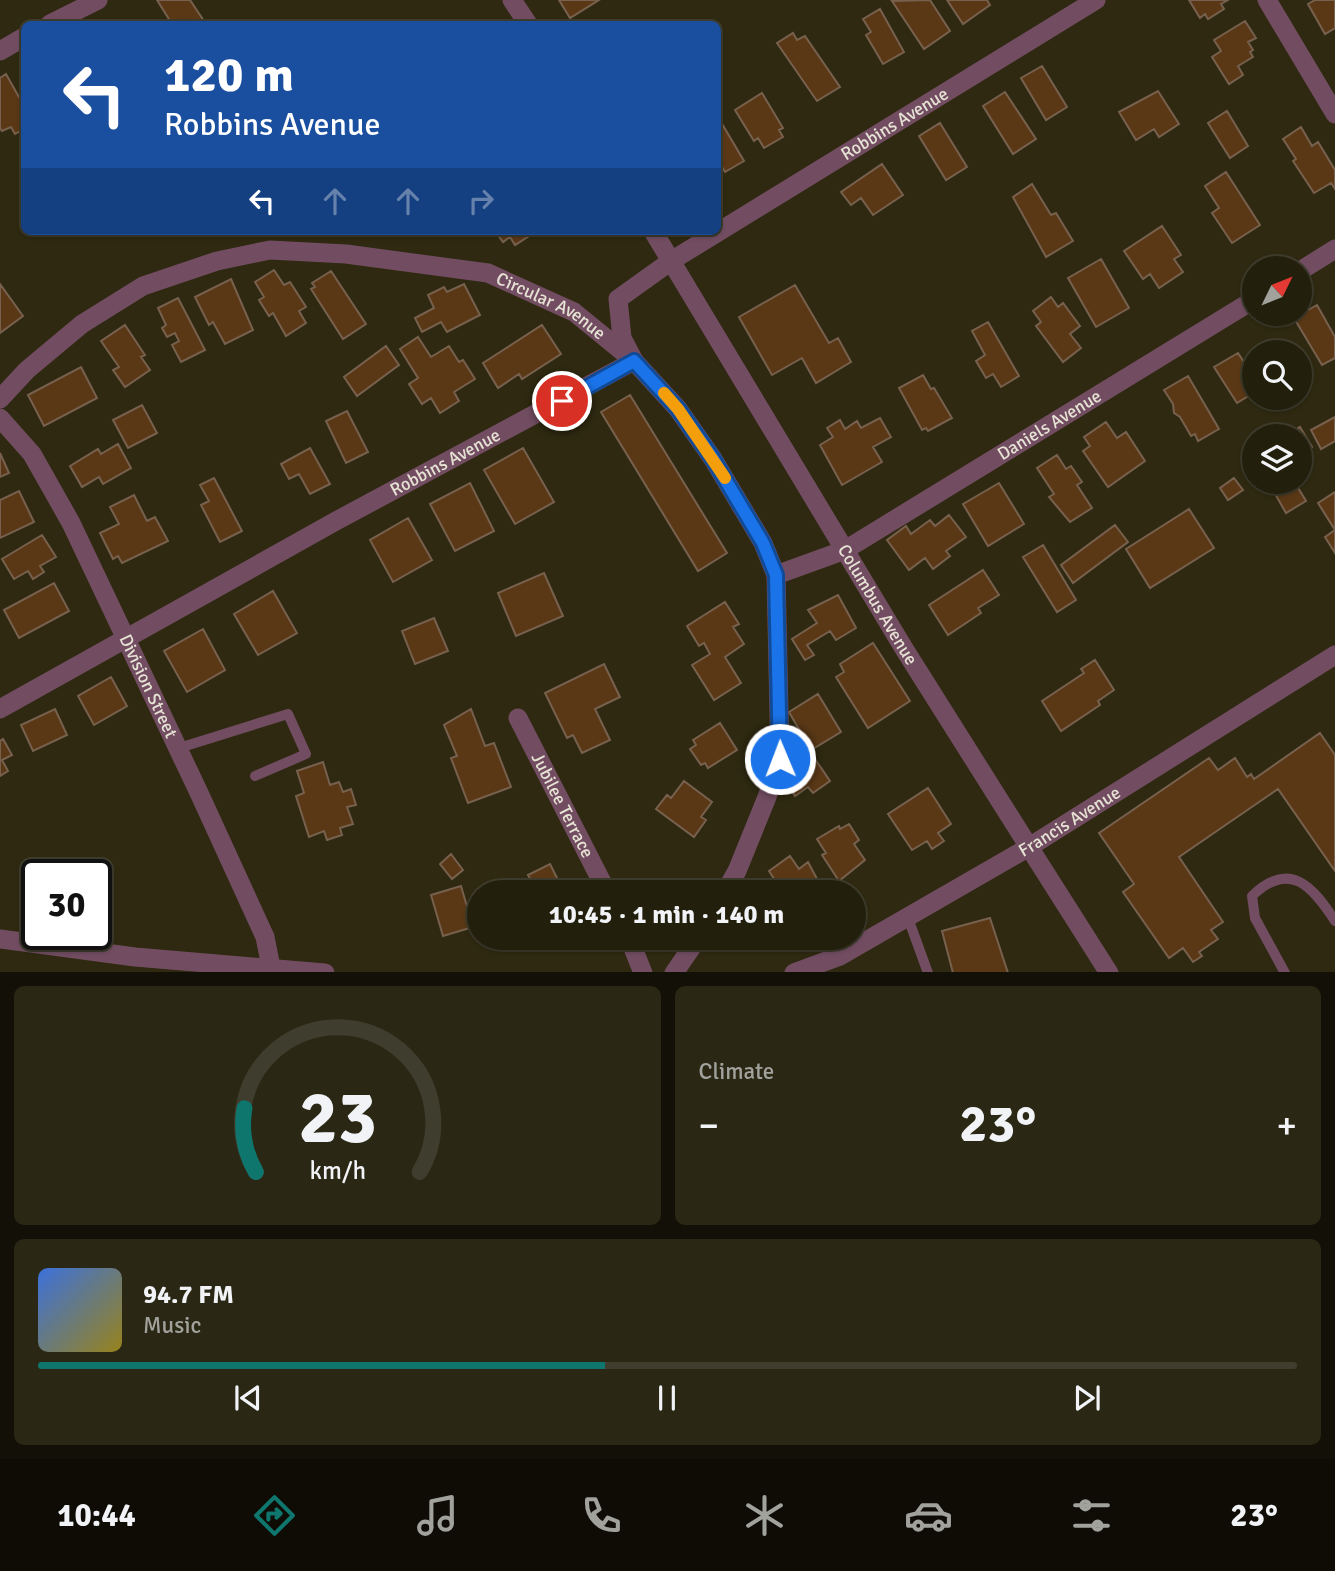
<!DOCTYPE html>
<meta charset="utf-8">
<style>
body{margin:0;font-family:Signika,sans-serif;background:#2a2715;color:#f1f3f6;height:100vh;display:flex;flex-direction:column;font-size:26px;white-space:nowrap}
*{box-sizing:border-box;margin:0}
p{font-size:23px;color:#a2a29d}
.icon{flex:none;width:38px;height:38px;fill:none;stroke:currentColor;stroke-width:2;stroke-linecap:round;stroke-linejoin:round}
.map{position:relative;height:972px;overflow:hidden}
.drawer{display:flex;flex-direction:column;gap:14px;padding:14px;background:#131107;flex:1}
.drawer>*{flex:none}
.top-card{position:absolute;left:21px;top:21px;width:700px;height:214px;border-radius:10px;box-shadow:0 2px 5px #0004,0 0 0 2px #3f3d2d;background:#1a4fa0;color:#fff;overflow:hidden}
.needle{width:46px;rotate:47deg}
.buttons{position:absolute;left:1242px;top:256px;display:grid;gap:14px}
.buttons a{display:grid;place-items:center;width:70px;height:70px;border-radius:50%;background:#221f0c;box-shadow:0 2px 5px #0004,0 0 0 2px #3f3d2d;font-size:35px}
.speed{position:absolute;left:21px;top:859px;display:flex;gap:14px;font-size:35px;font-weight:700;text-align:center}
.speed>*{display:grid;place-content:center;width:91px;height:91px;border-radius:50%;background:#221f0c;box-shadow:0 2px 5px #0004,0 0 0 2px #3f3d2d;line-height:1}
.speed .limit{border:4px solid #111;border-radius:10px;background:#fff;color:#111}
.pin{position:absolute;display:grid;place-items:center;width:60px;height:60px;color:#fff;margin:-30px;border:4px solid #fff;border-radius:50%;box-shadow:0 2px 7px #0007}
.me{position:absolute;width:77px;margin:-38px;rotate:359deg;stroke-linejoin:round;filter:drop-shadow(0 0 5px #0008)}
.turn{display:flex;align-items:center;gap:24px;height:147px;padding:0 28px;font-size:32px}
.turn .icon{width:91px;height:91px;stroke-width:2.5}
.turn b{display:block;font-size:49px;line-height:60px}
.lanes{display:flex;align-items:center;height:66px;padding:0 28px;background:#0003;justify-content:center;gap:35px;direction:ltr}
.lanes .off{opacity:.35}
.big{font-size:52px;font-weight:700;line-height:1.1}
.drawer .tile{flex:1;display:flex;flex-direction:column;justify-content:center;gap:10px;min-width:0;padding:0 24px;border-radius:10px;background:#2a2715}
.drawer .dial{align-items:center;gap:0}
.dial svg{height:182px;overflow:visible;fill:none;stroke:#3f3d2d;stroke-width:7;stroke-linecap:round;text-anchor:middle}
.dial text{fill:#f1f3f6;stroke:none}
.song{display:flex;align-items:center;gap:21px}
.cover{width:84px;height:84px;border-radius:10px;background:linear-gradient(135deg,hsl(220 70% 55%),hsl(50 70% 35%))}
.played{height:7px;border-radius:4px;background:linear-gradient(90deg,#0f766e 45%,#3f3d2d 45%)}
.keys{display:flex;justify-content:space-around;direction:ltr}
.heat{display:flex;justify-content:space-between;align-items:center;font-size:38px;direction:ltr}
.drawer .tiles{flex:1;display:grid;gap:14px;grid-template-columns:1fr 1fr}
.tile:last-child{grid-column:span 2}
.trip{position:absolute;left:467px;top:880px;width:399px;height:70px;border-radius:35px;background:#221f0c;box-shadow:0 2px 5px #0004,0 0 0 2px #3f3d2d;font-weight:700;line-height:70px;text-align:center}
.dock{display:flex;height:112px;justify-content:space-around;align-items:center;background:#0e0c05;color:#a2a29d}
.dock .icon{width:49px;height:49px}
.dock .on{color:#0f766e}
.dock b{font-size:32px;color:#f1f3f6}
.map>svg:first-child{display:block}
</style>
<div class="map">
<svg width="1335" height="973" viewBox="0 0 1335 973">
<rect width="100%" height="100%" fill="#2e2910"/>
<path fill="#5a3816" stroke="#77614e" stroke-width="2" d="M157,0h33l16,24h-34z
M559,0h40l-29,18z
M930,0l20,31 -26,18 -32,-48z
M947,0h40l3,5 -27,19z
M1189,0h39l-7,4 3,5 -16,10 -3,-5 -5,4z
M1315,0h20v28l-10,6 -17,-30z
M880,9l24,43 -21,12 -17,-29 5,-3 -8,-13z
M1245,21l11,17 -8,4 5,8 -3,2 3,5 -15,9 5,9 -14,9 -17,-27 9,-6 -7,-11z
M793,33l4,7 8,-4 35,51 -23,14 -40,-58z
M1042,66l25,41 -21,13 -25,-42z
M6,74l18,32v23l-9,5 -4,-7 -9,4 -2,-3v-50z
M1158,91l21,33 -20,13 -5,-8 -18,11 -17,-28z
M1005,92l31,47 -23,15 -30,-48z
M762,93l21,35 -4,2 4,7 -19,11 -6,-10 -4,3 -19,-31z
M1227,111l21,35 -18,12 -22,-35z
M718,117l26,44 -19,11 -7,-12z
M940,123l27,44 -21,13 -27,-44z
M1301,127l11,19 6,-4 17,28v19l-4,-6 -17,10 -21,-32 3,-2 -13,-20z
M882,164l21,31 -30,20 -12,-17 -10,7 -10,-13z
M1226,172l34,53 -28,18 -20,-30 7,-5 -14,-22z
M1032,184l19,31 5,-2 17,28 -27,16 -33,-60z
M1162,226l19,29 -7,4 9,13 -24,16 -9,-14 -7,5 -19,-28z
M495,231h42l-22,14 -5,-8 -7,5z
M1101,259l28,49 -33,19 -28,-49z
M274,270l10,15 6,-3 16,25 -7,4 7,12 -20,13 -13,-23 -4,3 -10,-16 5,-3 -9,-15z
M331,271l35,53 -23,15 -32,-50 4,-2 -3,-4z
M231,279l22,51 -28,14 -12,-22 -4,3 -14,-28z
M0,284l23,32 -23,17z
M464,284l16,31 -33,17 -6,-10 -19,10 -7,-14 19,-10 -6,-13 16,-8 3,5z
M795,285l34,58 9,-5 13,24 -35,21 -14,-25 -30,17 -33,-58z
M1051,297l7,10 5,-4 17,23 -10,8 11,14 -18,14 -27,-36 5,-4 -8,-11z
M178,298l27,52 -24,12 -9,-17 7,-4 -4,-8 -8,4 -5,-9 4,-3 -8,-17z
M1317,305l18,32v21l-13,7 -28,-47z
M988,322l31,54 -18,11 -8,-13 -7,4 -10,-17 9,-6 -13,-24z
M125,325l20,30 -4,2 9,13 -25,17 -12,-17 6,-3 -18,-26z
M542,325l19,29 -39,25 -3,-5 -21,14 -15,-25z
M418,337l13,20 18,-11 10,16 4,-2 12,19 -21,13 5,9 -19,12 -9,-15 -9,6 -13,-20 9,-6 -18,-29z
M386,346l13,19 -42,31 -13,-19z
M1238,353l17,26 -4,8 4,5 -18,11 -23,-36z
M81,367l16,31 -53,28 -16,-31z
M923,375l8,14 3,-1 18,30 -24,13 -2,-3 -4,2 -23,-42z
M1188,376l31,53 -21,12 -3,-7 -4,2 -11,-19 -6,-4 -1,-9 -9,-14z
M630,395l97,158 -29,18 -97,-159z
M142,405l15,28 -29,15 -15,-28z
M347,411l21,41 -22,11 -20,-42z
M1335,417v24l-14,8 -10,-19z
M880,418l11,19 -18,10 9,15 -40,23 -22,-40 13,-8 -6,-9 13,-8 5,9 12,-8 4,7z
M1106,422l11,16 9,-6 19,29 -37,26 -25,-36 7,-5 -6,-9z
M1300,427l12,20 -12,7v-18h-14z
M118,444l13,24 -28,16 -4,-7 -17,10 -12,-21 28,-17 3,5z
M310,448l20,36 -20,10 -11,-20 -10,5 -8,-15z
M523,448l31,54 -39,22 -31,-54z
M0,453l9,20 -9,4z
M1057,455l9,14 5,-3 11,16 -5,3 15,23 -22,14 -21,-25 5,-3 -17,-26z
M214,478l28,53 -22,11 -19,-37 8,-4 -9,-16z
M1234,478l9,12 -15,10 -8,-12z
M1294,481l12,20 -20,12 -12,-21z
M470,483l24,48 -39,20 -25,-47z
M999,483l25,41 -36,22 -25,-42z
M19,491l15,31 -34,16v-38z
M1335,492v38l-17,-27z
M134,495l13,26 8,-4 13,24 -46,22 -4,-7 -5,3 -13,-26 19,-9 -9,-17z
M1189,509l25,39 -64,40 -24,-39z
M949,515l17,22 -20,14 4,5 -17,13 -8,-11 -16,12 -22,-30 19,-14 5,8 19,-14 5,6z
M408,518l24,42 -39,22 -23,-42z
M1115,525l13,17 -55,41 -12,-18z
M1335,530v23l-10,-16z
M42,535l14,22 -16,9 4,6 -11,7 -5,-8 -14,8 -12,-20z
M1043,545l33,55 -19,12 -34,-55z
M983,570l16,25 -21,13 3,5 -33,22 -19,-30z
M544,573l19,43 -47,20 -18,-43z
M54,583l15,28 -50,27 -15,-28z
M273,591l24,42 -39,22 -24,-41z
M838,595l18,33 -20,12 -6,-9 -23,14 7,10 -9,5 -13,-21 25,-16 -9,-13z
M725,602l14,22 -6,3 11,17 -19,13 16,26 -27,17 -22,-35 18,-11 -6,-11 -5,3 -12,-20z
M434,618l14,33 -33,13 -13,-33z
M203,629l22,41 -38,22 -23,-41z
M873,643l37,58 -42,27 -32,-51 8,-5 -4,-8z
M1095,660l19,30 -16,11 2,4 -39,26 -19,-30 42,-28 -3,-4z
M604,664l16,33 -25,12 15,31 -28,13 -9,-18 -6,3 -22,-45z
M111,677l16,29 -33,19 -16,-29z
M818,694l23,38 -30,18 -22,-38z
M55,709l12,26 -34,16 -12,-26z
M471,709l14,37 9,-3 17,44 -43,16 -17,-45 6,-2 -13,-31z
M720,723l17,27 -29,18 -3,-5 -4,2 -11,-16 6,-4 -3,-5z
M1320,733l15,22v116l-57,-82 -99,68 44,65 -12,8 7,9 -19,13 3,4 -9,6 -10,-14 -14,10 -46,-66 11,-8 -35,-51 110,-75 9,12 17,-12 12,19 4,-3 3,5z
M3,739l9,16 -10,5 6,11 -8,5v-35z
M815,759l15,22 -17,12 -5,-6 -13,9 -10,-15z
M323,762l7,23 9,-3 4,10 8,-3 5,16 -9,2 6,17 -13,4 2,7 -15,5 -3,-9 -15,6 -13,-41 8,-3 -7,-22z
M684,781l28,21 -11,15 5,3 -12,17 -38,-28 11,-14 4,3z
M928,788l23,36 -13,9 6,8 -12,8 -5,-8 -15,9 -24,-36z
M849,824l10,16 -5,4 11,16 -26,21 -17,-26 4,-2 -9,-14 22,-13 1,3z
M451,854l12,16 -11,9 -12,-15z
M790,856l9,13 9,-7 16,30h-48l-3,-4 5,-3 -9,-14z
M550,864l11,22 -14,6h-10l-9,-17z
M461,886l12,41 -30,9 -12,-41z
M524,886l2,6h-28z
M990,918l18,55h-55l-11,-42z
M562,938h29l1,1 -28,7z"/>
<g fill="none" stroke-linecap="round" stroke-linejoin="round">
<path stroke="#724d62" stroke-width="10" d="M179,748l109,-34 18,40 -51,22
M908,918l20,55
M1285,973l-30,-55 -3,-22c38,-37 61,-9 83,25"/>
<g stroke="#724d62" stroke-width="19">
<path d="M512,0l16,24"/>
<path d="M1267,0l68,114"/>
<path id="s1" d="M653,231l250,416 126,200"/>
<path d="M1300,271l35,-22"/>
<path id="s2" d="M0,399l27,-29 55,-46 61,-38 74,-25 53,-11 76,4 142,19 86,39 60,49 44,48 35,50 50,84 13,32 4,184 -13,38 -30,74 -12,21"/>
<path id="s3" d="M0,418l32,36 39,69 129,272 65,142 6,30"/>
<path id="s4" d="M776,575l69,-25 410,-251"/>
<path id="s5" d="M0,709l336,-188 298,-160 -12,-23 -4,-39 53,-38 425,-261"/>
<path id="s6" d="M518,718l89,174"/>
<path d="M629,938l14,35"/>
<path d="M674,973l24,-35"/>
</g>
<g stroke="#724d62" stroke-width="19">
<path d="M50,24l48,-24"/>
<path d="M0,51l24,-14"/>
<path d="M1029,847l80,126"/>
<path d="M0,939l135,18 190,16"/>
<path id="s7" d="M794,973l46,-17 189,-109 306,-192"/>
</g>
</g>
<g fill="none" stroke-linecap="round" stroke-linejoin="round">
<g stroke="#114b97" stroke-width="18">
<path id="route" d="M562,401l72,-40 44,48 35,50 50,84 13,32 4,184"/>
</g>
<use href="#route" stroke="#1a73e8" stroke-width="12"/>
<path stroke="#f59e0b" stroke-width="12" d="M664,393l14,16 47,69"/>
</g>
<g text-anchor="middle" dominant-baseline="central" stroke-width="7" stroke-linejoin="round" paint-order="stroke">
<g font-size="18" fill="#e6e3d4" stroke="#241f07">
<text stroke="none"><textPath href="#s5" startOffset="1116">Robbins Avenue</textPath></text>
<text stroke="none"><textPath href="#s2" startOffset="606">Circular Avenue</textPath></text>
<text stroke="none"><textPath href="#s4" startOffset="313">Daniels Avenue</textPath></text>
<text stroke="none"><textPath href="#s5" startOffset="509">Robbins Avenue</textPath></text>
<text stroke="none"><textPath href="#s1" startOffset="436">Columbus Avenue</textPath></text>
<text stroke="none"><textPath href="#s3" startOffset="308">Division Street</textPath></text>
<text stroke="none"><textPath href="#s6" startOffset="98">Jubilee Terrace</textPath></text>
<text stroke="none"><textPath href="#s7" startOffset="315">Francis Avenue</textPath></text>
</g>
</g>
</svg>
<div class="buttons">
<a><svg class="needle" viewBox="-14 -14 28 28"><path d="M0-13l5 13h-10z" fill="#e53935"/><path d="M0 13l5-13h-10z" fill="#a2a29d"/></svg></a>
<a><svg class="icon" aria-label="search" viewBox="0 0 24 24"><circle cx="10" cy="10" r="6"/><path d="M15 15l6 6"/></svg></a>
<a><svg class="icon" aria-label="layers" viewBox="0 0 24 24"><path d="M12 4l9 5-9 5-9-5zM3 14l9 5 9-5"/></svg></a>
</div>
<div class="speed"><div class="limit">30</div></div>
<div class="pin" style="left:562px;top:401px;background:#d93025"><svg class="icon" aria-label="arrive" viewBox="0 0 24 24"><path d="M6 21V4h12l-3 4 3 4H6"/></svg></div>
<svg class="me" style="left:780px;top:759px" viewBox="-20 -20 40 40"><circle r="17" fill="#1a73e8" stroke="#fff" stroke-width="3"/><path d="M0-11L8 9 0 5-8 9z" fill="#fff"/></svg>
<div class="trip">10:45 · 1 min · 140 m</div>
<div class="top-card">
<div class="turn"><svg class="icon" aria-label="left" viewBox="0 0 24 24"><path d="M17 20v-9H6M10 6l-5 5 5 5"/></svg><div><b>120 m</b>Robbins Avenue</div></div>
<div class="lanes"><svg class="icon" aria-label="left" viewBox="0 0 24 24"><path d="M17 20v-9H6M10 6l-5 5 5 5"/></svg><svg class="icon off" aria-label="ahead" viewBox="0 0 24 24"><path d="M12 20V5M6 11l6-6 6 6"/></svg><svg class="icon off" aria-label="ahead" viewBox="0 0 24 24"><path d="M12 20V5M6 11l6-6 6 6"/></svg><svg class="icon off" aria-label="right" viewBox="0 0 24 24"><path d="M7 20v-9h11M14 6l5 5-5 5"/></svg></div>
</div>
</div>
<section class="drawer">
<div class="tiles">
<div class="tile dial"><svg viewBox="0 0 100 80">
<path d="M14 69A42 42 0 1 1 86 69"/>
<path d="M14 69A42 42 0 0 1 9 41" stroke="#0f766e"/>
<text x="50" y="56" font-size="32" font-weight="700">23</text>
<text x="50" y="72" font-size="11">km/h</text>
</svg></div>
<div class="tile"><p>Climate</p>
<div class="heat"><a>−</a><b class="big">23°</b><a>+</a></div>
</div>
<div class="tile">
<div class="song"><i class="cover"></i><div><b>94.7 FM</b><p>Music</p></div></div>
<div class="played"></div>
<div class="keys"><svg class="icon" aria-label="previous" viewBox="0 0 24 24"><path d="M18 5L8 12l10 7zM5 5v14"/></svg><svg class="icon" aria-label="pause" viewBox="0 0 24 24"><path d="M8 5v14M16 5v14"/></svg><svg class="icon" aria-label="next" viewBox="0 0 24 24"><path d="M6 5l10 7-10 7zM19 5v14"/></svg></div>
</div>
</div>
</section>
<nav class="dock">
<b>10:44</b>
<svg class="icon on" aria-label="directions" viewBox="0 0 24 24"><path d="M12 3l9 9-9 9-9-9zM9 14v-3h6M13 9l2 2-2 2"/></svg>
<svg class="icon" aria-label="music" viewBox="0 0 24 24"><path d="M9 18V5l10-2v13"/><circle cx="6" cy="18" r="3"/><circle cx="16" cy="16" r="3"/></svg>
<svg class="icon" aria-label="phone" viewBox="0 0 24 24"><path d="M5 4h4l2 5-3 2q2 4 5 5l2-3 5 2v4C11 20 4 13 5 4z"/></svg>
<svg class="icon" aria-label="climate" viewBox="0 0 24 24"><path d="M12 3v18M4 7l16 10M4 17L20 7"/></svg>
<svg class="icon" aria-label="car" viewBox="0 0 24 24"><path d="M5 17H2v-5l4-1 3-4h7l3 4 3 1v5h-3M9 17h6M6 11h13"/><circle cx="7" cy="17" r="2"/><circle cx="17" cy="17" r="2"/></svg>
<svg class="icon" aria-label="filters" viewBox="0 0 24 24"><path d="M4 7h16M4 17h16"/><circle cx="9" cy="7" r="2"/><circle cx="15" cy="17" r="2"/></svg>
<b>23°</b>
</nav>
